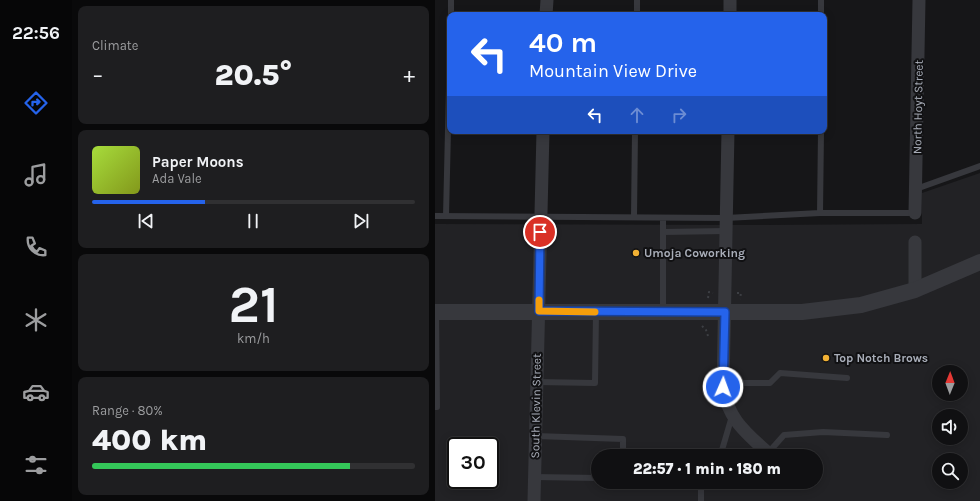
<!DOCTYPE html>
<meta charset="utf-8">
<style>
body{margin:0;font-family:Karla,sans-serif;background:#1e1e20;color:#f1f3f6;height:100vh;display:flex;flex-direction:column;font-size:15px;white-space:nowrap}
*{box-sizing:border-box;margin:0}
p{font-size:13px;color:#9c9d9f}
.icon{flex:none;width:22px;height:22px;fill:none;stroke:currentColor;stroke-width:2;stroke-linecap:round;stroke-linejoin:round}
.map{position:relative;flex:1;overflow:hidden}
.sheet{display:flex;flex-direction:column;gap:6px;padding:6px;background:#09090a;width:363px}
.sheet>*{flex:none}
.guide{position:absolute;left:12px;top:12px;width:380px;height:122px;border-radius:8px;box-shadow:0 2px 10px #0003,0 0 0 1px #303032;background:#2563eb;color:#fff;overflow:hidden}
.needle{width:26px;rotate:1deg}
.buttons{position:absolute;left:497px;top:365px;display:grid;gap:8px}
.buttons a{display:grid;place-items:center;width:36px;height:36px;border-radius:50%;background:#101012;box-shadow:0 2px 10px #0003,0 0 0 1px #303032;font-size:20px}
.speed{position:absolute;left:12px;top:437px;display:flex;gap:8px;font-size:20px;font-weight:700;text-align:center}
.speed>*{display:grid;place-content:center;width:52px;height:52px;border-radius:50%;background:#101012;box-shadow:0 2px 10px #0003,0 0 0 1px #303032;line-height:1}
.speed .limit{border:2px solid #111;border-radius:6px;background:#fff;color:#111}
.pin{position:absolute;display:grid;place-items:center;width:34px;height:34px;color:#fff;margin:-17px;border:2px solid #fff;border-radius:50%;box-shadow:0 1px 4px #0007}
.me{position:absolute;width:44px;margin:-22px;rotate:2deg;stroke-linejoin:round;filter:drop-shadow(0 0 3px #0008)}
.turn{display:flex;align-items:center;gap:14px;height:84px;padding:0 16px;font-size:18px}
.turn .icon{width:52px;height:52px;stroke-width:2.5}
.turn b{display:block;font-size:28px;line-height:34px}
.lanes{display:flex;align-items:center;height:38px;padding:0 16px;background:#0003;justify-content:center;gap:20px;direction:ltr}
.lanes .off{opacity:.35}
.big{font-size:30px;font-weight:800;line-height:1.1}
.sheet .widget{flex:1;display:flex;flex-direction:column;justify-content:center;gap:6px;min-width:0;padding:0 14px;border-radius:8px;background:#1e1e20}
.sheet .dial{align-items:center;gap:0}
.dial b{font-size:52px;line-height:1}
.song{display:flex;align-items:center;gap:12px}
.cover{width:48px;height:48px;border-radius:6px;background:linear-gradient(135deg,hsl(80 70% 55%),hsl(70 70% 35%))}
.played{height:4px;border-radius:2px;background:linear-gradient(90deg,#2563eb 35%,#303032 35%)}
.keys{display:flex;justify-content:space-around;direction:ltr}
.heat{display:flex;justify-content:space-between;align-items:center;font-size:22px;direction:ltr}
.charge{height:6px;border-radius:3px;background:linear-gradient(90deg,#34c759 80%,#303032 0)}
.trip{position:absolute;left:156px;top:449px;width:232px;height:40px;border-radius:20px;background:#101012;box-shadow:0 2px 10px #0003,0 0 0 1px #303032;font-weight:800;line-height:40px;text-align:center}
main{display:flex;flex:1;min-height:0}
.tabs{display:flex;flex-direction:column;width:72px;justify-content:space-around;align-items:center;background:#060607;color:#9c9d9f}
.tabs .icon{width:28px;height:28px}
.tabs .on{color:#2563eb}
.tabs b{font-size:18px;color:#f1f3f6}
.map>svg:first-child{display:block}
</style>
<main>
<nav class="tabs">
<b>22:56</b>
<svg class="icon on" aria-label="directions" viewBox="0 0 24 24"><path d="M12 3l9 9-9 9-9-9zM9 14v-3h6M13 9l2 2-2 2"/></svg>
<svg class="icon" aria-label="music" viewBox="0 0 24 24"><path d="M9 18V5l10-2v13"/><circle cx="6" cy="18" r="3"/><circle cx="16" cy="16" r="3"/></svg>
<svg class="icon" aria-label="phone" viewBox="0 0 24 24"><path d="M5 4h4l2 5-3 2q2 4 5 5l2-3 5 2v4C11 20 4 13 5 4z"/></svg>
<svg class="icon" aria-label="climate" viewBox="0 0 24 24"><path d="M12 3v18M4 7l16 10M4 17L20 7"/></svg>
<svg class="icon" aria-label="car" viewBox="0 0 24 24"><path d="M5 17H2v-5l4-1 3-4h7l3 4 3 1v5h-3M9 17h6M6 11h13"/><circle cx="7" cy="17" r="2"/><circle cx="17" cy="17" r="2"/></svg>
<svg class="icon" aria-label="filters" viewBox="0 0 24 24"><path d="M4 7h16M4 17h16"/><circle cx="9" cy="7" r="2"/><circle cx="15" cy="17" r="2"/></svg>
</nav>
<section class="sheet">
<div class="widget"><p>Climate</p>
<div class="heat"><a>−</a><b class="big">20.5°</b><a>+</a></div>
</div>
<div class="widget">
<div class="song"><i class="cover"></i><div><b>Paper Moons</b><p>Ada Vale</p></div></div>
<div class="played"></div>
<div class="keys"><svg class="icon" aria-label="previous" viewBox="0 0 24 24"><path d="M18 5L8 12l10 7zM5 5v14"/></svg><svg class="icon" aria-label="pause" viewBox="0 0 24 24"><path d="M8 5v14M16 5v14"/></svg><svg class="icon" aria-label="next" viewBox="0 0 24 24"><path d="M6 5l10 7-10 7zM19 5v14"/></svg></div>
</div>
<div class="widget dial"><b>21</b><p>km/h</p></div>
<div class="widget"><p>Range · 80%</p><b class="big">400 km</b><div class="charge"></div></div>
</section>
<div class="map">
<svg width="545" height="501" viewBox="0 0 545 501">
<rect width="100%" height="100%" fill="#161618"/>
<path fill="#222225" fill-rule="evenodd" d="M545,173v328h-545v-277l307,1 180,-1v-31zM504,372h22v22h-22zM504,416h22v22h-22zM21,446h34v34h-34zM163,456h218v26h-218zM504,460h22v22h-22z"/>
<g fill="none" stroke-linecap="round" stroke-linejoin="round">
<path stroke="#3d3f44" stroke-width="2" stroke-dasharray="2 3" stroke-linecap="butt" d="M302,293h4l-1,6
M273,298l1,-6 4,1
M267,326l4,4 2,6"/>
<path stroke="#37383d" stroke-width="6" d="M16,15v-15
M202,15v-15
M386,15v-15
M481,189l64,-23
M385,213l1,-82
M0,216l291,2 94,-5h95
M11,216l4,-172
M199,217l1,-86
M228,232l63,-1
M228,311v-93
M288,379c15,5 31,4 47,4l10,-10 67,5
M102,382l58,1 1,-70
M0,407h2l-1,-95
M101,436l87,3v17
M333,453l16,-18 39,-3 64,3
M284,456l3,-6 10,-34
M99,477l64,1
M266,501v-19"/>
<path stroke="#37383d" stroke-width="13" d="M111,15l1,-15
M295,15v-15
M293,131l-5,256c5,32 22,45 45,66
M480,213l4,-213
M480,290v-48
M99,501l9,-370"/>
<path stroke="#37383d" stroke-width="16" d="M0,312h367l59,-7 54,-15 65,-28"/>
</g>
<g fill="none" stroke-linecap="round" stroke-linejoin="round">
<g stroke="#184099" stroke-width="10">
<path id="route" d="M105,232l-1,79 186,1 -2,75"/>
</g>
<use href="#route" stroke="#2563eb" stroke-width="7"/>
<path stroke="#f59e0b" stroke-width="7" d="M104,300v11l56,1"/>
</g>
<g fill="#f2b134" stroke="#111113" stroke-width="1.5">
<circle cx="201" cy="253" r="4"/>
<circle cx="391" cy="358" r="4"/>
</g>
<g text-anchor="middle" dominant-baseline="central" stroke-width="4" stroke-linejoin="round" paint-order="stroke">
<g font-size="12" fill="#a8adb8" stroke="#111113">
<text transform="translate(483 107) rotate(-89)">North Hoyt Street</text>
<text transform="translate(101 406) rotate(-89)">South Klevin Street</text>
</g>
<g font-size="12" font-weight="bold" fill="#a8adb8" stroke="#111113" text-anchor="start">
<text x="209" y="253">Umoja Coworking</text>
<text x="399" y="358">Top Notch Brows</text>
</g>
</g>
</svg>
<div class="buttons">
<a><svg class="needle" viewBox="-14 -14 28 28"><path d="M0-13l5 13h-10z" fill="#e53935"/><path d="M0 13l5-13h-10z" fill="#9c9d9f"/></svg></a>
<a><svg class="icon" aria-label="sound" viewBox="0 0 24 24"><path d="M4 9h4l5-4v14l-5-4H4zM17 9q2 3 0 6"/></svg></a>
<a><svg class="icon" aria-label="search" viewBox="0 0 24 24"><circle cx="10" cy="10" r="6"/><path d="M15 15l6 6"/></svg></a>
</div>
<div class="speed"><div class="limit">30</div></div>
<div class="pin" style="left:105px;top:232px;background:#d93025"><svg class="icon" aria-label="arrive" viewBox="0 0 24 24"><path d="M6 21V4h12l-3 4 3 4H6"/></svg></div>
<svg class="me" style="left:288px;top:387px" viewBox="-20 -20 40 40"><circle r="17" fill="#2563eb" stroke="#fff" stroke-width="3"/><path d="M0-11L8 9 0 5-8 9z" fill="#fff"/></svg>
<div class="trip">22:57 · 1 min · 180 m</div>
<div class="guide">
<div class="turn"><svg class="icon" aria-label="left" viewBox="0 0 24 24"><path d="M17 20v-9H6M10 6l-5 5 5 5"/></svg><div><b>40 m</b>Mountain View Drive</div></div>
<div class="lanes"><svg class="icon" aria-label="left" viewBox="0 0 24 24"><path d="M17 20v-9H6M10 6l-5 5 5 5"/></svg><svg class="icon off" aria-label="ahead" viewBox="0 0 24 24"><path d="M12 20V5M6 11l6-6 6 6"/></svg><svg class="icon off" aria-label="right" viewBox="0 0 24 24"><path d="M7 20v-9h11M14 6l5 5-5 5"/></svg></div>
</div>
</div>
</main>
